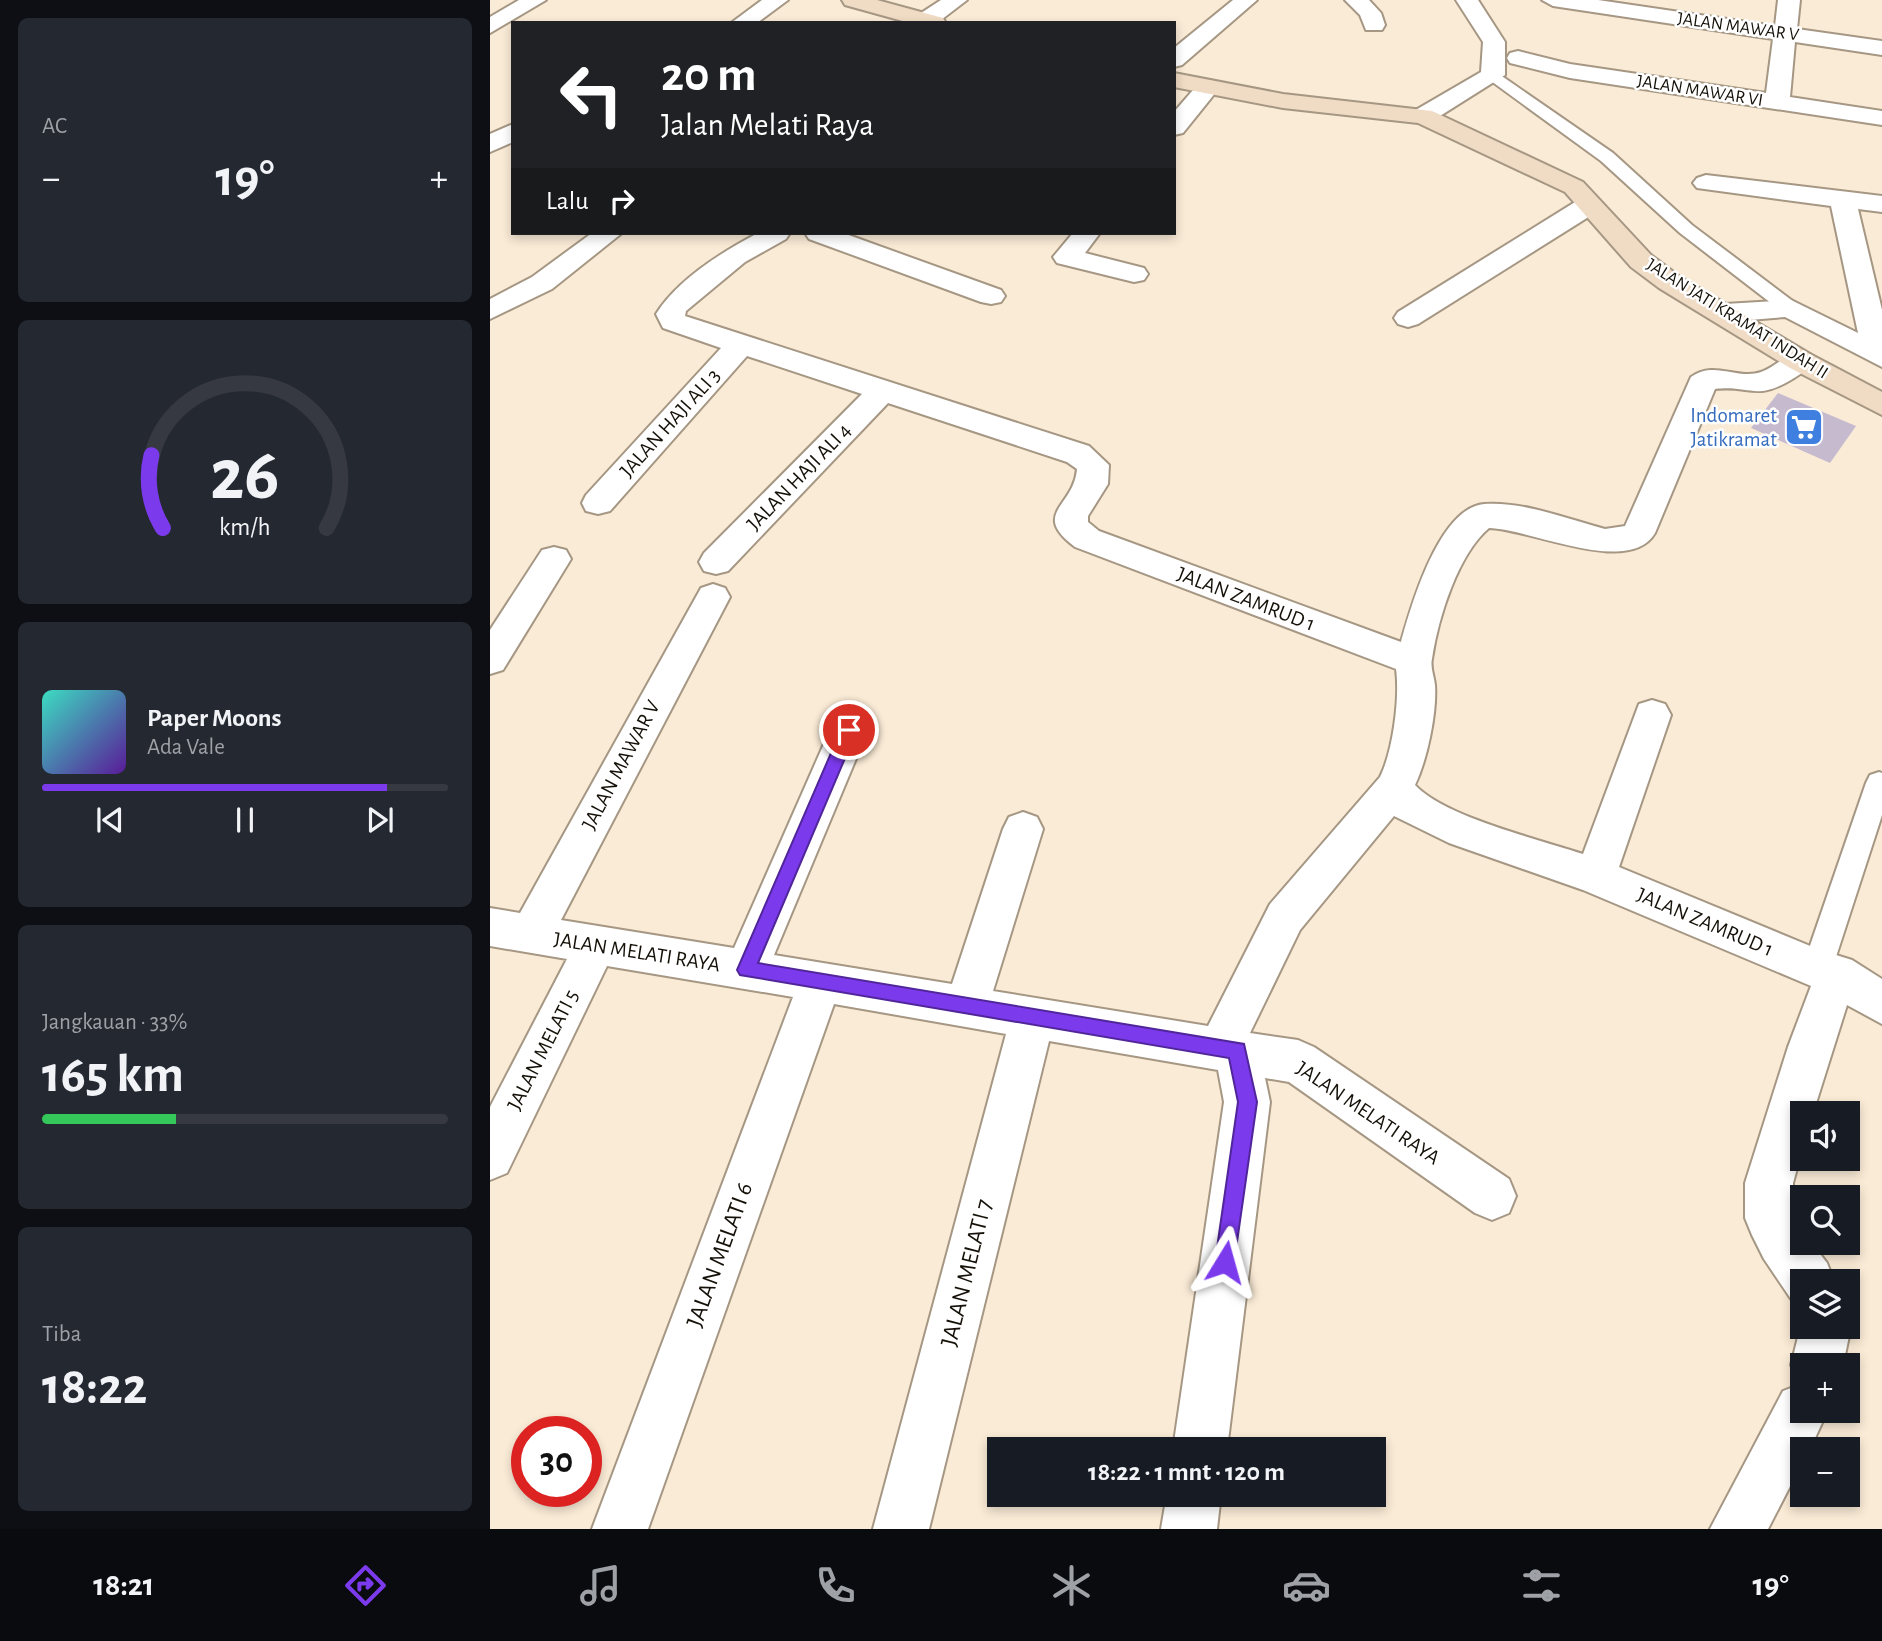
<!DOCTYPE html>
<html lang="id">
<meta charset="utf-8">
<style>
body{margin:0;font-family:"Alegreya Sans",sans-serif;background:#242831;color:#f1f3f6;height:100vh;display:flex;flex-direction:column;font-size:26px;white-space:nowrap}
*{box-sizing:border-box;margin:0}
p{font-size:23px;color:#9ea1a6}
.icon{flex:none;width:38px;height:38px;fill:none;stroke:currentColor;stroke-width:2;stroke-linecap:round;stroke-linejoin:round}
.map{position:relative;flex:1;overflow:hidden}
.panel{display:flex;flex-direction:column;gap:18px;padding:18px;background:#0d0f14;width:490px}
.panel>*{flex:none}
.guide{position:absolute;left:21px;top:21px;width:665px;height:214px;border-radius:0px;box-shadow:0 4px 10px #0003;background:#202124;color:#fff;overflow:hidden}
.buttons{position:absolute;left:1300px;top:1101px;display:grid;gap:14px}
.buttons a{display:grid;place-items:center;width:70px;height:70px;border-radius:0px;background:#171b24;box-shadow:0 4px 10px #0003;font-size:35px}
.speed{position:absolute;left:21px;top:1416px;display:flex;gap:14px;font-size:35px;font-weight:700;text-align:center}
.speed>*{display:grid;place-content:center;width:91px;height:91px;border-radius:50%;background:#171b24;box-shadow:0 4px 10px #0003;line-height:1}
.speed .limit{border:10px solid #d22;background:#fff;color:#111}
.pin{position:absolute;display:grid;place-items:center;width:60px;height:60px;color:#fff;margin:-30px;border:4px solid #fff;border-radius:50%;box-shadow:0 2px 7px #0007}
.me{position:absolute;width:77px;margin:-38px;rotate:8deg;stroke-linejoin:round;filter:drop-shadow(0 0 5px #0008)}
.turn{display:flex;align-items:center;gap:24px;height:147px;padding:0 35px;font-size:32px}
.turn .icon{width:91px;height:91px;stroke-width:2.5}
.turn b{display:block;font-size:49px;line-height:60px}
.then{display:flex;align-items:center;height:66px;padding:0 35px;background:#0003;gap:14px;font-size:26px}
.big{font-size:52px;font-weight:600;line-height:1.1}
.panel .tile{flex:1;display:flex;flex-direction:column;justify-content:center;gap:10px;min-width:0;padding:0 24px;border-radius:10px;background:#242831}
.panel .dial{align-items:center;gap:0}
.dial svg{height:182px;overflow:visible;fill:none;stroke:#363941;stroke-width:7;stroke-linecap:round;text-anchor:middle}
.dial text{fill:#f1f3f6;stroke:none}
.song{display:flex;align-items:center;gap:21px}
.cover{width:84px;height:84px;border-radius:10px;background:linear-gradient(135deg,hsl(170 70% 55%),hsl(270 70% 35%))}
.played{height:7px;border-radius:4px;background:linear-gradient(90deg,#7c3aed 85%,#363941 85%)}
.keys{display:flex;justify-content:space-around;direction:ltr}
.heat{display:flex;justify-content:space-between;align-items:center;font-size:38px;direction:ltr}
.charge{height:10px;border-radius:5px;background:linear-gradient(90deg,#34c759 33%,#363941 0)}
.trip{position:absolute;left:497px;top:1437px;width:399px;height:70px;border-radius:0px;background:#171b24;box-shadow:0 4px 10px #0003;font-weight:600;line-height:70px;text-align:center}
.menu{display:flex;height:112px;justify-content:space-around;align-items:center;background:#090b0e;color:#9ea1a6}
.menu .icon{width:49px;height:49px}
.menu .selected{color:#7c3aed}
.menu b{font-size:32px;color:#f1f3f6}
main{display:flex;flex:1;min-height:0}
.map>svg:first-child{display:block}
</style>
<main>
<section class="panel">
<div class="tile"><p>AC</p>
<div class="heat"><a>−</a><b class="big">19°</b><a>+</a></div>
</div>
<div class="tile dial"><svg viewBox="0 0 100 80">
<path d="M14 69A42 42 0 1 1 86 69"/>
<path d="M14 69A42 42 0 0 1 9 37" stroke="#7c3aed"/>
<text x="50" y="56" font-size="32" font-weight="700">26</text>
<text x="50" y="72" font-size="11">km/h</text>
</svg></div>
<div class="tile">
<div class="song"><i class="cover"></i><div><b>Paper Moons</b><p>Ada Vale</p></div></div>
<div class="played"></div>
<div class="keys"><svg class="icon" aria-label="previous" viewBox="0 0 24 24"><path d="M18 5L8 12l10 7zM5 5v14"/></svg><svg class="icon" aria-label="pause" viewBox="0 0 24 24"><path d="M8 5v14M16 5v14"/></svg><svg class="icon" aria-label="next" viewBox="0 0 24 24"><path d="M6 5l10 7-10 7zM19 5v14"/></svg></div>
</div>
<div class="tile"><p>Jangkauan · 33%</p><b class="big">165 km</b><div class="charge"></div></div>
<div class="tile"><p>Tiba</p><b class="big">18:22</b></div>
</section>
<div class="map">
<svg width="1392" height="1529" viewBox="0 0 1392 1529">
<rect width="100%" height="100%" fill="#faebd6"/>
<path fill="#c6bacf" d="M1288,393l78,33 -26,37 -79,-35z"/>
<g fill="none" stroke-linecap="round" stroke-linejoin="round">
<g stroke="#a59783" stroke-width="4">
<path id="lane" d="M1003,70l120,83 79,72 106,80 3,4 -3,4h-14l-104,-80 -79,-72 -114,-83 -2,-3z
M1389,772l3,1v42l-50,154 -5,9 -10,4 -10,-4 -5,-9 64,-186 4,-8z"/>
</g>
<g stroke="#a59783" stroke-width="4">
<path id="street" d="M29,0h27l-56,33v-16z
M272,0h26l-31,23h-26z
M451,0h26l-30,23h-20l1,-8z
M743,0h24l-75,65 -8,2v-19z
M855,0h24l12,13 4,12 -3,5h-16l-6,-15z
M966,0h22l27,42v33l-73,46h-18l-3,-5 3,-5 67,-39 2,-30z
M1052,0h56l177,26 3,-26h22l-3,29 85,12v14l-87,-13 -5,55 92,14v14l-312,-47 -60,-15 -3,-5 3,-5 8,-2 52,13 196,29 7,-54 -220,-33z
M718,80l8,2 4,5 -37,46 -9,2v-23l26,-30z
M23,124v18l-23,10v-18z
M1216,175l176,21v16l-24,-3 24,101v57l-97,-50 -60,5 -10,-3 -4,-6 4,-6 10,-3 66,-4 67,33 -27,-127 -134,-18 -4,-5 4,-5z
M1099,197l9,2 4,6 -4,6 -180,113 -10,3 -10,-3 -4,-6 4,-6 182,-113z
M102,233h30l-70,56 -62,30v-20l42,-22z
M268,233h32l-4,6 -41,23 -59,49 -1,5 404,130 20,19 -1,19 -20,32v6l11,9 302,111c10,-36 38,-134 83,-138 39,-3 83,15 121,25l20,-3 66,-149c23,-17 46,3 70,-5 19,-7 27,-23 49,-18l5,7c-6,8 -13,12 -21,17 -39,24 -42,7 -79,11l-60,144c-26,44 -124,-4 -166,-5 -31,26 -51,90 -57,131 -2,8 2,17 3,26 2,28 -8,75 -20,100 30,32 123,54 168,69l56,-150 13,-4 13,4 6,11 -52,152 201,83 32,10 30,19v45l-35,-19 -34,108h-11v37l-9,33v32l9,15v12h9l16,21 7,18h-32v22l-11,-4 -27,-40 -12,-24 -7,-17v-35l43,-136 23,-61 -228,-96 -134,-47 -55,-27 -94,114 -50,103 48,7 16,7 195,132 7,17 -7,17 -17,7 -17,-7 -186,-131 -24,-4 5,24 -43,347h-54l51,-347 -6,-32 -169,-29 -120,488h-56l133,-495 -172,-30 -186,525h-56l201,-532 -186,-31 -100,207 -17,7v-73l77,-148 -77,-13v-38l30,5 181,-325 12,-4 12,4 5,9 -169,323 173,28 96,-218 6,-11 13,-4 13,4 6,11 -94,225 178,29 51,-155 6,-12 14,-5 14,5 6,12 -50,162 215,35 62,-122 110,-127c13,-26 20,-79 16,-108l-321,-122c-45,-34 -1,-40 2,-78l-10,-7 -179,-59 -160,168 -12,3 -12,-3 -5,-9 5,-9 158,-159 -115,-38 -137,155 -12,3 -12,-3 -4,-8 4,-8 135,-147 -58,-20 -7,-14c22,-35 66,-62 102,-81z
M315,233h38l158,57 4,6 -4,6 -10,2 -10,-2 -172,-63z
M583,233h27l-15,20 59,15 4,6 -4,6 -10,2 -77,-19 -4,-6z
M64,547l12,3 5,9 -68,111 -13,4v-44l52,-80z
M1358,1318l3,8 -8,39h-41v45h26l-18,39h-8v14l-34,66h-58l73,-138 18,-7 -10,-19 11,-44v5h46z
M677,1494h54l-4,35h-56z"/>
</g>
<g stroke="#a59783" stroke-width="4">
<path id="secondary" d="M352,0h35l66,18 3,5h-36l-65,-18z
M684,73l109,21 149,17 151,71 68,73 28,21 131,78 72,38v23l-92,-47 -131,-80 -28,-21 -66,-75 -147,-69 -135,-15 -109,-21z"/>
</g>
<use href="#lane" fill="#fff" fill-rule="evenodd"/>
<use href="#street" fill="#fff" fill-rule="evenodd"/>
<use href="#secondary" fill="#f0dbc4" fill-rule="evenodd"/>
</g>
<path fill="#7c3aed" stroke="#51269a" stroke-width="2" d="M359,724l8,6 -99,233 486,81 13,58 -24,168 -8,3 -7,-3 -3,-8 23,-160 -9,-44 -489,-83 -3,-5 104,-240z"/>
<defs>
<g id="supermarket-square" transform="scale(2.0125)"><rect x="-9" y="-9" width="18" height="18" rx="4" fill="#3f7fe0" stroke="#fff"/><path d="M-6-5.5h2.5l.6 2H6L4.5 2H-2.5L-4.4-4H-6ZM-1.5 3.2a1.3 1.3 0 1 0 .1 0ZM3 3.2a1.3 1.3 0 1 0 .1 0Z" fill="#fff"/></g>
</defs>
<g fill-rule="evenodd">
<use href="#supermarket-square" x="1314" y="427"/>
</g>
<g text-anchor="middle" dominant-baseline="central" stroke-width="5" stroke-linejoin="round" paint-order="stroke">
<g font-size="18" fill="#151109" stroke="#fff">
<text transform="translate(1248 27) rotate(8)">JALAN MAWAR V</text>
<text transform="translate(1210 91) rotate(9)">JALAN MAWAR VI</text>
<text transform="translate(1247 319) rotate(32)">JALAN JATI KRAMAT INDAH II</text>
</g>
<g font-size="21" fill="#366cbe" stroke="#fff" text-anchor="end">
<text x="1287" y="415">Indomaret<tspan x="1287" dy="24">Jatikramat</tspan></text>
</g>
<g font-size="21" fill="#151109" stroke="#fff">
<text transform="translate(180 423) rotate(-48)">JALAN HAJI ALI 3</text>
<text transform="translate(309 477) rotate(-46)">JALAN HAJI ALI 4</text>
<text transform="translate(756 599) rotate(21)">JALAN ZAMRUD 1</text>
<text transform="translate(131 765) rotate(-62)">JALAN MAWAR V</text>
<text transform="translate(1215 922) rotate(23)">JALAN ZAMRUD 1</text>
<text transform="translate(147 952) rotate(9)">JALAN MELATI RAYA</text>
<text transform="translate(53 1050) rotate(-63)">JALAN MELATI 5</text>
<text transform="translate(878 1113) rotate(34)">JALAN MELATI RAYA</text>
</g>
<g font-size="24" fill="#151109" stroke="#fff">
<text transform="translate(230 1255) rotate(-70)">JALAN MELATI 6</text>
<text transform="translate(477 1273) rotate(-76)">JALAN MELATI 7</text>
</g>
</g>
</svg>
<div class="buttons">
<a><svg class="icon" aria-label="sound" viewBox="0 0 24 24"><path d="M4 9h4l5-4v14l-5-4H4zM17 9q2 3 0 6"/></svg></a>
<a><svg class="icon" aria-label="search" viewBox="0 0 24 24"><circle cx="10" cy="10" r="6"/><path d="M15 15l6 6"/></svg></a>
<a><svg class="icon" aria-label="layers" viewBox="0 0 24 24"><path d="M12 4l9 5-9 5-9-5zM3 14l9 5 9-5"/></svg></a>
<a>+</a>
<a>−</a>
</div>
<div class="speed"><div class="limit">30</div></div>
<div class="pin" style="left:359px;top:730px;background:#d93025"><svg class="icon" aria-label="arrive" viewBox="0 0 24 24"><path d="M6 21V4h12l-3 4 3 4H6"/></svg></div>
<svg class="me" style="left:735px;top:1262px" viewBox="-20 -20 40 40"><path d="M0-17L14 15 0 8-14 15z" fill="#7c3aed" stroke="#fff" stroke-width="4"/></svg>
<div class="trip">18:22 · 1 mnt · 120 m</div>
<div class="guide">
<div class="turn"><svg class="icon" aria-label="left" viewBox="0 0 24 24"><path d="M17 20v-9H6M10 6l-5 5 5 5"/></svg><div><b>20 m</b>Jalan Melati Raya</div></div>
<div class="then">Lalu<svg class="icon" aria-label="right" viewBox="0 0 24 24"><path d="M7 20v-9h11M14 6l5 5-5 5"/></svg></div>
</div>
</div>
</main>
<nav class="menu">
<b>18:21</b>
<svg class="icon selected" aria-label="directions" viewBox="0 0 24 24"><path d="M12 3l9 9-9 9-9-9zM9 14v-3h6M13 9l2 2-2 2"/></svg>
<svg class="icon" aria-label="music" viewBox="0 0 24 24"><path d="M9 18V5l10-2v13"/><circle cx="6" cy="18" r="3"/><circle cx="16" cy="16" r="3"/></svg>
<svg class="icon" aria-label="phone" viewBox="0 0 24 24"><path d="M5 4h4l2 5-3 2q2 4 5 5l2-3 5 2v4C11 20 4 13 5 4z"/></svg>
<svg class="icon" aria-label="climate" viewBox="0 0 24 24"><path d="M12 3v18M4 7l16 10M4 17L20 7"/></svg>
<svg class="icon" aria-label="car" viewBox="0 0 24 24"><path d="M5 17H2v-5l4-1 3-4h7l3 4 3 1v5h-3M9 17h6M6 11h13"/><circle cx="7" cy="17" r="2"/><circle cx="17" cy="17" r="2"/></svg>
<svg class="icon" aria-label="filters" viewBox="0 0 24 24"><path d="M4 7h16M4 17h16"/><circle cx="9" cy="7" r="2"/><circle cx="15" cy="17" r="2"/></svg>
<b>19°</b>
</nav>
